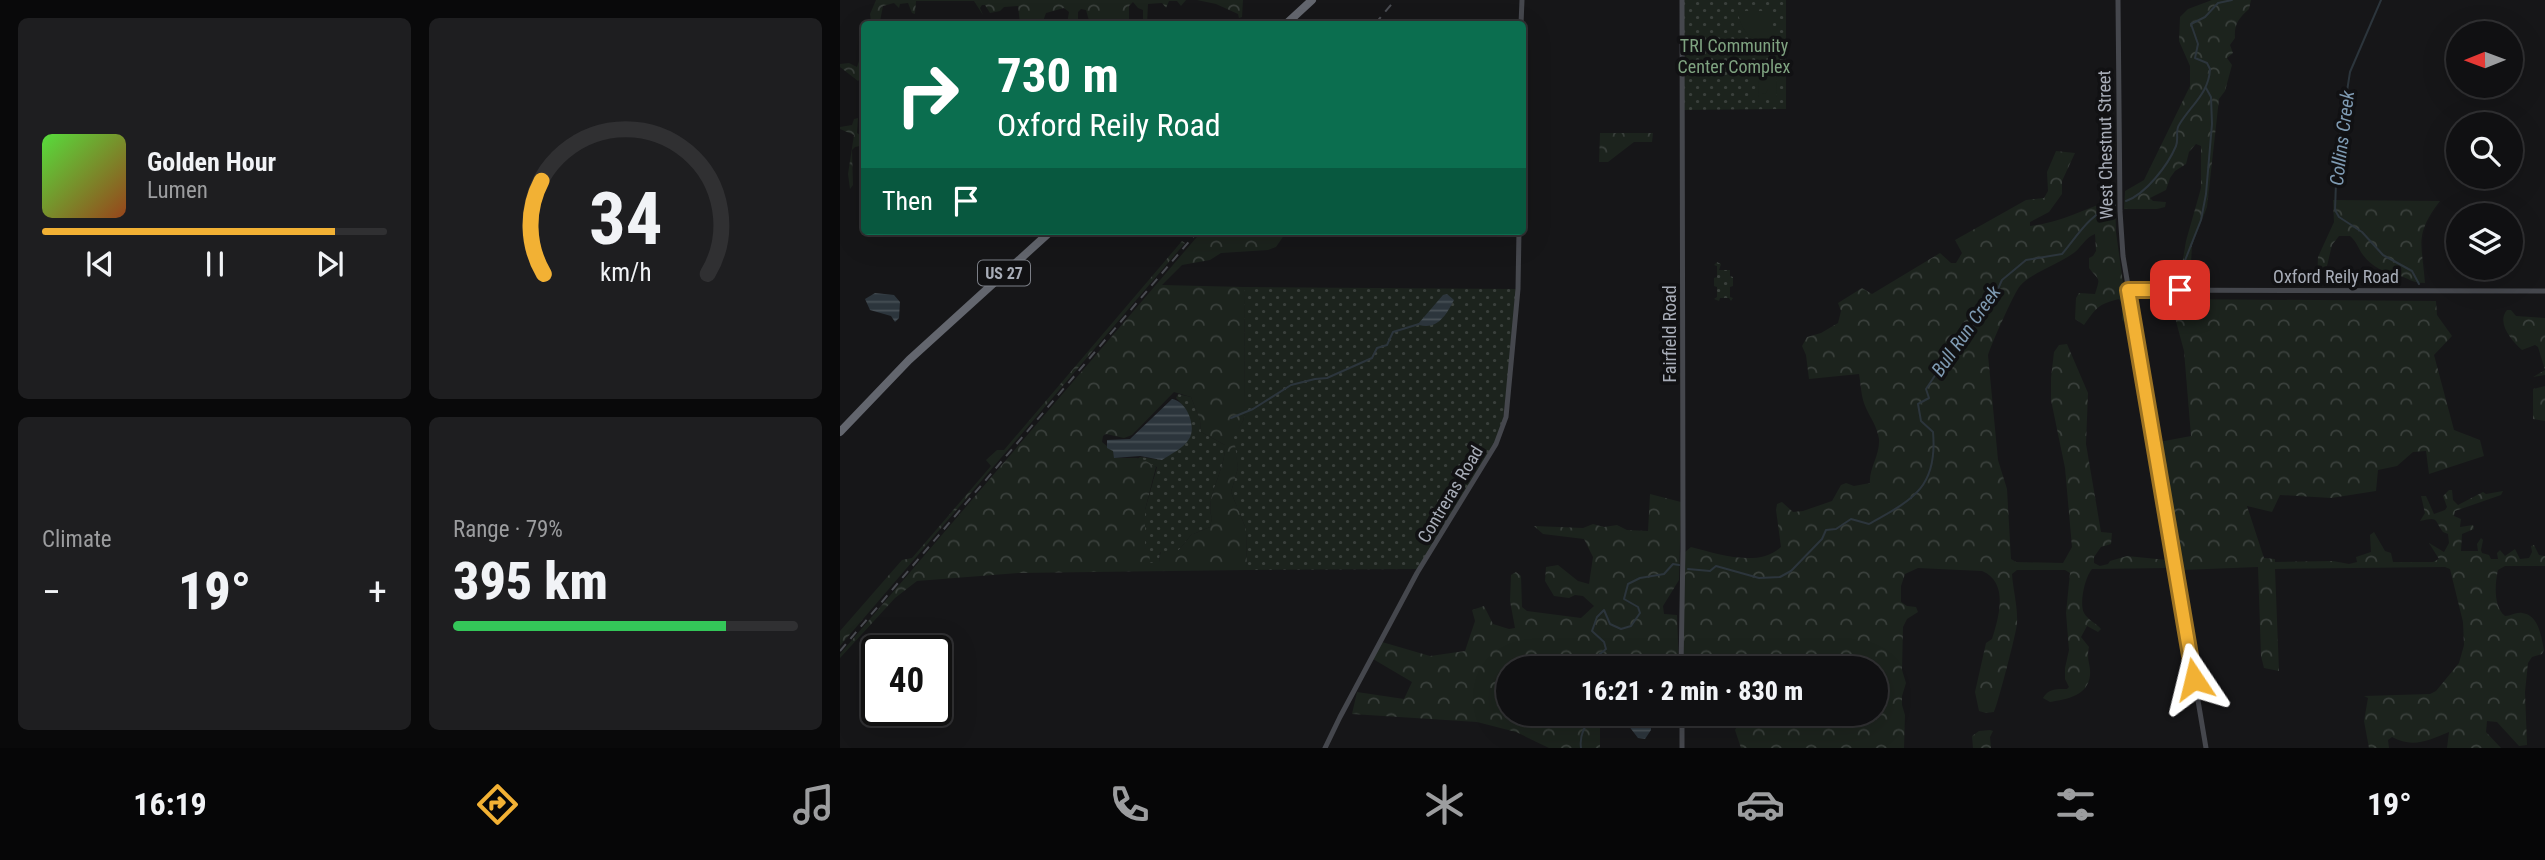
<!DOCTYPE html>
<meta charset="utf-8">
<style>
body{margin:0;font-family:"Roboto Condensed",sans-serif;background:#1e1e20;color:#f1f3f6;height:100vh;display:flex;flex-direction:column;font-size:26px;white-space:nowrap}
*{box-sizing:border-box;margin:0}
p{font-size:23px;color:#9c9d9f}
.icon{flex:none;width:38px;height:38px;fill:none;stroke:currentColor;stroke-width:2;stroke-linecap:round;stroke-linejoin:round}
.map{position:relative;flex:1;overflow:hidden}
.details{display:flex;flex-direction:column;gap:18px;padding:18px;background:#09090a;width:840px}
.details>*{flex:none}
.hud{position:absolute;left:21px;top:21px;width:665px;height:214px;border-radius:7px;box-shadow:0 7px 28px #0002,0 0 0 2px #303032;background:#0b6e4f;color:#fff;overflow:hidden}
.needle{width:46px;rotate:269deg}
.buttons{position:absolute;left:1606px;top:21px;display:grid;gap:14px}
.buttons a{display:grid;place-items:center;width:77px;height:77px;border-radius:50%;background:#101012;box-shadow:0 7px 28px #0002,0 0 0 2px #303032;font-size:35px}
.speed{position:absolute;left:21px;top:635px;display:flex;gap:14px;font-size:35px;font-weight:700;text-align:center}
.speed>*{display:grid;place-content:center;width:91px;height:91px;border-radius:50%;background:#101012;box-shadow:0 7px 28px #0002,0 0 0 2px #303032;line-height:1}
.speed .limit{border:4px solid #111;border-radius:10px;background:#fff;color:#111}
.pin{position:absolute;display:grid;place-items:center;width:60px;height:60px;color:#fff;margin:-30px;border-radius:14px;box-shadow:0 4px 10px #0006}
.me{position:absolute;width:77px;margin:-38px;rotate:350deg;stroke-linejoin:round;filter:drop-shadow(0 0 5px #0008)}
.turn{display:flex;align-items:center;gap:24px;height:147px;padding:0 21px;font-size:32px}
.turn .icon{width:91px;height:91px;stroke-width:2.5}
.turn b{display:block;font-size:49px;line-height:60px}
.then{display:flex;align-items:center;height:66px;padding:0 21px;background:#0003;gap:14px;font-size:26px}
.big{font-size:52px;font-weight:800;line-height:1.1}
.details .tile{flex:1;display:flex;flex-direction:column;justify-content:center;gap:10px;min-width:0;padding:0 24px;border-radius:10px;background:#1e1e20}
.details .dial{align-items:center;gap:0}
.dial svg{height:182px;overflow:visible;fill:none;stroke:#303032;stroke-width:7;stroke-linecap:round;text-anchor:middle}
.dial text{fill:#f1f3f6;stroke:none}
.song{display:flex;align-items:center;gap:21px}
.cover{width:84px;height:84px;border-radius:10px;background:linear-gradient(135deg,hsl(110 70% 55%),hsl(20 70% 35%))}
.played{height:7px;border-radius:4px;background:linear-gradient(90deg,#f2b134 85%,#303032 85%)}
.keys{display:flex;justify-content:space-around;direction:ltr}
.heat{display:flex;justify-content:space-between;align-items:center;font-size:38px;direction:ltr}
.charge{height:10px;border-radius:5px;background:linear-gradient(90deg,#34c759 79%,#303032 0)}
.details .tiles{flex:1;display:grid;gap:18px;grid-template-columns:repeat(2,1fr)}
.trip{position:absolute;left:656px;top:656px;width:392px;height:70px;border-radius:35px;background:#101012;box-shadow:0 7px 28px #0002,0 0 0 2px #303032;font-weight:800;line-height:70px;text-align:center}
.tab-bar{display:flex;height:112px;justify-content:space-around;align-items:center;background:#060607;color:#9c9d9f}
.tab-bar .icon{width:49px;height:49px}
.tab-bar .active{color:#f2b134}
.tab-bar b{font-size:32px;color:#f1f3f6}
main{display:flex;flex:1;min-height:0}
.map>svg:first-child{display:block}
</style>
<main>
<section class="details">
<div class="tiles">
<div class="tile">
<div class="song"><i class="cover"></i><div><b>Golden Hour</b><p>Lumen</p></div></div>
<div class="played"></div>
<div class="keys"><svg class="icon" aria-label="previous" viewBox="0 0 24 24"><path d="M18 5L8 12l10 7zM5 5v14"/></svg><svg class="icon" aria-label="pause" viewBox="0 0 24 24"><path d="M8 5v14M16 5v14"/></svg><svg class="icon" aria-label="next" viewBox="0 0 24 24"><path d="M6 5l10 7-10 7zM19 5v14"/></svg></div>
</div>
<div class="tile dial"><svg viewBox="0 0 100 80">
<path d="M14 69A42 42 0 1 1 86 69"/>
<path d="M14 69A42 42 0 0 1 13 28" stroke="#f2b134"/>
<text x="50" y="56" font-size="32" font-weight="700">34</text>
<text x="50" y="72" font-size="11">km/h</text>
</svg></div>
<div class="tile"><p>Climate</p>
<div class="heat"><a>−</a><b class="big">19°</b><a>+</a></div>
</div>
<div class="tile"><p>Range · 79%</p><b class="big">395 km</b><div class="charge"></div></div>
</div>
</section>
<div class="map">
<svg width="1705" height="748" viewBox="0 0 1705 748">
<defs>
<pattern id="green-dots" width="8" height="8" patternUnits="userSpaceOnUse" patternTransform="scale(1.75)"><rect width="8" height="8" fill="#1c231d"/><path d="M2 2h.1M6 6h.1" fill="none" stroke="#3a403c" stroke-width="1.8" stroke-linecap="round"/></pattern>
<pattern id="forest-crowns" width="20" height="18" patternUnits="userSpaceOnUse" patternTransform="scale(1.75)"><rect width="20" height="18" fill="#1c231d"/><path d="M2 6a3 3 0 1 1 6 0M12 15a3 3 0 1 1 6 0" fill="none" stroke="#3a403c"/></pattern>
<pattern id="water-rules" width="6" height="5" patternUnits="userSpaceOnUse" patternTransform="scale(1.75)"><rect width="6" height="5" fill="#2c353c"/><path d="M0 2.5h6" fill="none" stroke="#485056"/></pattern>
</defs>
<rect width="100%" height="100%" fill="#161618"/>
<path fill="url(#green-dots)" d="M842,0h104v109l-104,1z
M877,262l4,2 -2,6h11v6l3,1v9l-3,1v10l3,1 -2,3 -2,-3h-9l-1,3 -5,-2 3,-2v-10l-3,-1v-8l3,-1v-11l-3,-1z
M404,287l273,2 -14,133 -7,20 -77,127 -172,1 -1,-41 -15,-37 7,-24 -5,-31 10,-16 2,-8z
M338,394l13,3 9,23 1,12 24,13c1,25 -21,53 -13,73l-2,9 -19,8 -12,15 -16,3 -3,-1 -1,11h-9l-5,-15v-38l12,-43 -21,-7 4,-3 22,3c17,-12 36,-20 26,-43 -4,-7 -6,-14 -12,-19z"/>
<path fill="url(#forest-crowns)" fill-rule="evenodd" d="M36,0h310l-5,6 -4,-5h-8l-3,7 -4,-5 -14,1 -1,20h-4v-14l-5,-2 -5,-6 -4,4v18h-39l-4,-14 -5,-1 -3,3v12h-11l2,-12 -5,-4 -18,5 -4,11h-22l-2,-18 -14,1 -4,4 -10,2 -5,-8h-3l-2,3 3,7 -9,-14h-58l-1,13 -3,-1 -4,-10 -8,1 -1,4 -5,-5 -11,3 -3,15 -4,3 -5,-3 -1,-7z
M357,0h46l-1,17 -3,1 -1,-4 -22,-10z
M1372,0h39l-2,9c-10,9 -15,15 -14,29l-5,7 3,8 -6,5 5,7 -7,26 -6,8 -12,108 -15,38 -2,38h-11l7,-42 15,-53v-42l-5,-2 -7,8 -3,12 -11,7 -5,7 -4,12 -16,8 3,3 13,1 -1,5 -8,2h-33l1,-18 19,-11 46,-94v-20l-11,-25 1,-24 8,-8z
M21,55l3,3v17l-6,6 -18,-14v-3l9,-1 8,4z
M18,118l-1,15 7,5v7l-9,2 -3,3 1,35 -3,4 -2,-15 6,-39 -14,-6v-2l12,-2 2,-6z
M760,133h53l-1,9h-18l-26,20h-9z
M1216,151l19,2 -13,28v13l-13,18 -19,10v4c29,-3 55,-17 84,-27l1,1 1,32 13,94 -7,-6v-17l-3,-4c-22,6 -22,8 -35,26l-9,-6 1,-21 3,-5 16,1c6,-18 4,-13 -6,-26v-10l4,-2 3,-5 -1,-17c-9,3 -13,12 -20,18 -14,11 -44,21 -55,34 -6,7 -29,59 -32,69l10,105 9,29 4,70 5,3 47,1 9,-16 -7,-79 -14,-68v-22l3,-26 5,-7 8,-1 21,49 -2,51 15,88 11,1 -1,11 -10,3 -7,10v6l6,3 8,-2 2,-3 17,-5 40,4v8l-75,1c-7,8 -13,34 -8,44 3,6 13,11 17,16l-3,3 -11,-6 -6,11 8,10c-3,13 2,18 1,28 -2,21 -23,24 -40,27l-7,-4c6,-10 14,-9 24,-9l2,-2 -4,-8v-11l4,-18 -3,-37 4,-40 -5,-3h-48l-5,4c1,16 6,33 5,49 0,8 -20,84 -23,89l-8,1 -7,-2 -4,-19 11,-49 6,-4c7,-22 17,-57 -10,-68l-64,-3 -13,6 -4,12v16l6,4 9,1 2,5 -11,7 -4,8 -1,43 4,13 -4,13v9l3,10 -1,33h-163l-6,-18 3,-5 10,-1 -3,-7 -34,-3h165v-46h-193l2,-116 6,-5c28,7 67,21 90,0l-5,-37 1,-6 5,-2 11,10 10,-1 29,-10 9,-16 5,-2 8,3 16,-3c-1,-16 10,-27 9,-44 -2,-13 -8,-20 -13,-31 -5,-10 -5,-23 -7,-34l-50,5 -3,-24 -4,-9 5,-9 14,-4 17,-10 3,-12 -3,-8 24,-15 10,6 68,-41 11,10h5l6,-10 -7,-13 71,-40 18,-2 4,-7 -1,-19z
M1493,200l107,1c-26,34 -18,42 -15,82 -14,0 -16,-5 -28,-8 -14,-4 -24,-7 -34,-20 -5,-7 -6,-13 -13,-19h-11l-7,9 -5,21 -4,1v16h-6l1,-26 16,-35z
M362,231h85l-11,16 -8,3 -47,3 -11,7 -28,5 -20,20 82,2 1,126 -2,8 -9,16 4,31 -7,24 15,37 1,41 -229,3 -101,8 -22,17 -55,60v-4zM334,392l17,5 9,23 1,12 24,13c1,25 -21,53 -13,73l-2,9 -19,8 -12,15 -9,-1 -6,4v-3l-3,-1 -2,13 -9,1 -1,-12 -4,-3v-38l11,-43 -10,-6 -9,-1 1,-2h-23l-2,-7 -11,-9 1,-6 3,-2 18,4 8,-3z
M342,241l3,2 -345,403v-15l62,-71 10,-2 79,-92 -5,-6 11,-10h7z
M1330,299l266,2 1,14 15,21 -18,19 20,75 26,10 4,16 -55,18 -3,-23 -13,1 -16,14 -19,4 -2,21 -45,7 -51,-3 -8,17 -25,-6 17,52 11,1v3l58,-1 16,3 8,-2 -1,-5 15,-5 -1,-17 4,-3 11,19 6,2 2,9h40l6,-3 -10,-16 15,9 5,-9 -1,-9 -5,-2c-9,-12 -4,-16 -23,-11l5,-8 -4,-17h5l8,18 11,-4 2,-3 -4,-11 6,-6h3l1,10 5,5 25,-13 3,2 17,-3 -2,4 -46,16 -1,5 7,3 -1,8 13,-2 1,4 -12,5 -1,17h17l-1,-7 4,-6 2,2 -2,10 1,3 7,2 2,4h7l-1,-6 3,-3 5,6 10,-7 5,10 9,-1 3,-6 -1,-6 3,-1 5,10 6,1v10h-40l-7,4c-3,13 -5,36 7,46 6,0 11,-4 17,-3 17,2 19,23 22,37l-2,4 -10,3 -4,6 -3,29 2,53 -8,1 -22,-24 -10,-1 -1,11 15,16h-54l2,-16c-21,9 -37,16 -57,5l-4,3 1,8h-20l-5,-27 4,-23 -4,-2 66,-2 6,-3 23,-28 5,-18 -1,-23 -13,-53 -5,-2 -170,2 4,102 -15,-3 -3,-12 -3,-89 -76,3 -23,-128 32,-6 -7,-85z
M1667,310h4l5,6 29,2v57l-12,2 12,-7 -7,-23 -3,-2 -13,5c-10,-9 -26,-27 -15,-40z
M1705,386v35l-12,-2v-30z
M810,494l31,8 -2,78 -16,26 1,8 13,1 2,53h-171v46h98l-6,14v20h-51l-33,-16 -39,-10 -125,-8 5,-22 47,7 8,-17 -39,-23 9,-17 48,14 35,-5 10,-30 -3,-11 12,-4 9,18 16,5 6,-1 -5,-27 1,-26 5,-3 5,4 1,31 5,4 54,7 13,-12 -11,-10 -8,-1 -6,3 -15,-2 -9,-15 1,-14 12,-2 20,16 11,3 4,-27 -9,-18 -41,-5 -9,-8 49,2 10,-4 11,3 13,-2 10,5 21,1z
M1150,730l3,1 -3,6 1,11h-18l-1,-12 7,-5z"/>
<path fill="#1c231d" d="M898,11h33v34c-19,-3 -31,-14 -33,-34z
M918,72l19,1 -1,24h-8v-8l-2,4h-4l4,1v3h-7z"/>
<path fill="url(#water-rules)" d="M35,293l19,2 6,7 -1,16 -4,4 -4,-6 -21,-6 -5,-11z
M607,294l7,6c-8,15 -16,30 -35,25l-1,-1 25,-29z
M332,399c15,2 25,28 17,40 -5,9 -18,15 -27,21l-22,-4 -26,2 -1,-7 -6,-3v-8l23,-1z
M807,719l4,3v8l-6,9 -7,-1 -10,-13 2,-4z"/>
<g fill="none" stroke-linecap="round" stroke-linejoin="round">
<path stroke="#2c353c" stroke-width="2" d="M1541,0l-31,72 -13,83 -2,55 4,7 23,15 21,23 29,16 7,13
M1286,201c20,-7 42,-36 50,-55 3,-8 -1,-15 3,-21 12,-20 30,-32 31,-56l-3,-6 -12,-5 3,-14 -7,-20 14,-7 13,-14 14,-3
M1336,283l25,-63 5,-26 6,-70 -1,-27 -5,-9
M391,418l22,-9 38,-24 24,-6 12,-1 45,-20 5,-10 10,-3 6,-13 26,-8
M848,569l22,2 6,-5 43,12 21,-1 11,-6 31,-32 4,-9 10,-1 15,-10 18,5c43,-24 69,-36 64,-92l-12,-11 -3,-17 11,-6 -3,-9 18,-27 47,-58 11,-24 24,-20 36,-6c16,-19 28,-41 53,-49
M732,668h2
M743,668l23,-19 -2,-7 -12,-11 5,-14 7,-7 6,14 11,5 10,-3 9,-13 -2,-6 -14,-8 4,-15 12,-6 24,-4 9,-10 6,1
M741,748c-2,-15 5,-23 13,-34"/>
<path stroke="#45474d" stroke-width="5" d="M1278,0l2,211 3,45 83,492
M681,24l1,-24
M1288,290l417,1
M841,668l2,-120 -1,-548
M842,714v34
M485,748l15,-31 77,-144 79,-129 10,-27 12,-128 1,-58"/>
<path stroke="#63666e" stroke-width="8" d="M446,24l26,-24
M0,432l69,-72 142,-129"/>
<path stroke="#4a4c52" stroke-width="2" stroke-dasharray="9 7" stroke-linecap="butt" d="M535,24l20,-24
M0,651l358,-420"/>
</g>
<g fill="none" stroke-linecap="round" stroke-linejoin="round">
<g stroke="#9d7322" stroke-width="18">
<path id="route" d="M1340,290h-52l66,389"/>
</g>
<use href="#route" stroke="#f2b134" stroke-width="12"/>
</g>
<g text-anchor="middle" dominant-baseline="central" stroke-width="7" stroke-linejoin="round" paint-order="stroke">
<rect fill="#111113" stroke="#7b7e86" stroke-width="2" x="138" y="260.5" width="52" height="25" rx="5"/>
<g font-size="16" font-weight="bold" fill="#a8adb8">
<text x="164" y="273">US 27</text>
</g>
<g font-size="18" fill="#7fa381" stroke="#111113">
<text x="894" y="45">TRI Community<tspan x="894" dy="21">Center Complex</tspan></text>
</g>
<g font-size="18" fill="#a8adb8" stroke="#111113">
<text transform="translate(1265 145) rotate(-91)">West Chestnut Street</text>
<text x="1496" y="276">Oxford Reily Road</text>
<text transform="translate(829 334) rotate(-90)">Fairfield Road</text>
<text transform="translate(610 494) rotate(-59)">Contreras Road</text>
</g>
<g font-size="19" font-style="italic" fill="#7f9bb3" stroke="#111113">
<text transform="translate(1502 138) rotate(-83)">Collins Creek</text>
<text transform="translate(1126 331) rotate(-55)">Bull Run Creek</text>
</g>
</g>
</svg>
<div class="buttons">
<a><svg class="needle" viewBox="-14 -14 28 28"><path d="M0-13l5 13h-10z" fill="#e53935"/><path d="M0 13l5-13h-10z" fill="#9c9d9f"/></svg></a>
<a><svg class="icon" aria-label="search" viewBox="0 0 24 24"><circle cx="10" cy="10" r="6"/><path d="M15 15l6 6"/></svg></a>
<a><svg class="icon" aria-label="layers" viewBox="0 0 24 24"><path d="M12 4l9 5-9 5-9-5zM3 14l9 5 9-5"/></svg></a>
</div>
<div class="speed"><div class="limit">40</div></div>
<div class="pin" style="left:1340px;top:290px;background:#d93025"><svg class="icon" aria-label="arrive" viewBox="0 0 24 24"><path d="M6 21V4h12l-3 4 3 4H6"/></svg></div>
<svg class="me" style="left:1354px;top:679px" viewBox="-20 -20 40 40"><path d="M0-17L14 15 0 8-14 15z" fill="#f2b134" stroke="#fff" stroke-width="4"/></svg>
<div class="trip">16:21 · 2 min · 830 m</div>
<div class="hud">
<div class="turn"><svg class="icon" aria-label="right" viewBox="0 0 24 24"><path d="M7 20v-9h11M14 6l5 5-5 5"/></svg><div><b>730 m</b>Oxford Reily Road</div></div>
<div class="then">Then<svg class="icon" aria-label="arrive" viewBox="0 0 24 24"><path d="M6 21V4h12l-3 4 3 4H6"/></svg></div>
</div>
</div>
</main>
<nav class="tab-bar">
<b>16:19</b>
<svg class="icon active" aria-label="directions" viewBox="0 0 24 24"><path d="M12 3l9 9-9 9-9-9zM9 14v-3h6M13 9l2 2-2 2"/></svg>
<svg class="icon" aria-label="music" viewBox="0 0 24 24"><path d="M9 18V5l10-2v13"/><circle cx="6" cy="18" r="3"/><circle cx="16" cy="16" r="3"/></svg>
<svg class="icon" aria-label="phone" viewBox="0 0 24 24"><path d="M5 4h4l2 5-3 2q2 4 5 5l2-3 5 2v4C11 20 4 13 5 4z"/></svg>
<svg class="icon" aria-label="climate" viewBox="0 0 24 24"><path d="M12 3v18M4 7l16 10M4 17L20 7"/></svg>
<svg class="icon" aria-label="car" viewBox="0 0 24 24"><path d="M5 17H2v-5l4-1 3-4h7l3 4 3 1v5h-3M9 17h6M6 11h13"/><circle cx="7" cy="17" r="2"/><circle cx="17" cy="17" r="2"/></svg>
<svg class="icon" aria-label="filters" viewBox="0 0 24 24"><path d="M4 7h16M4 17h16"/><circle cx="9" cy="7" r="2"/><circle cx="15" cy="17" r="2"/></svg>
<b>19°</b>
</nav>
